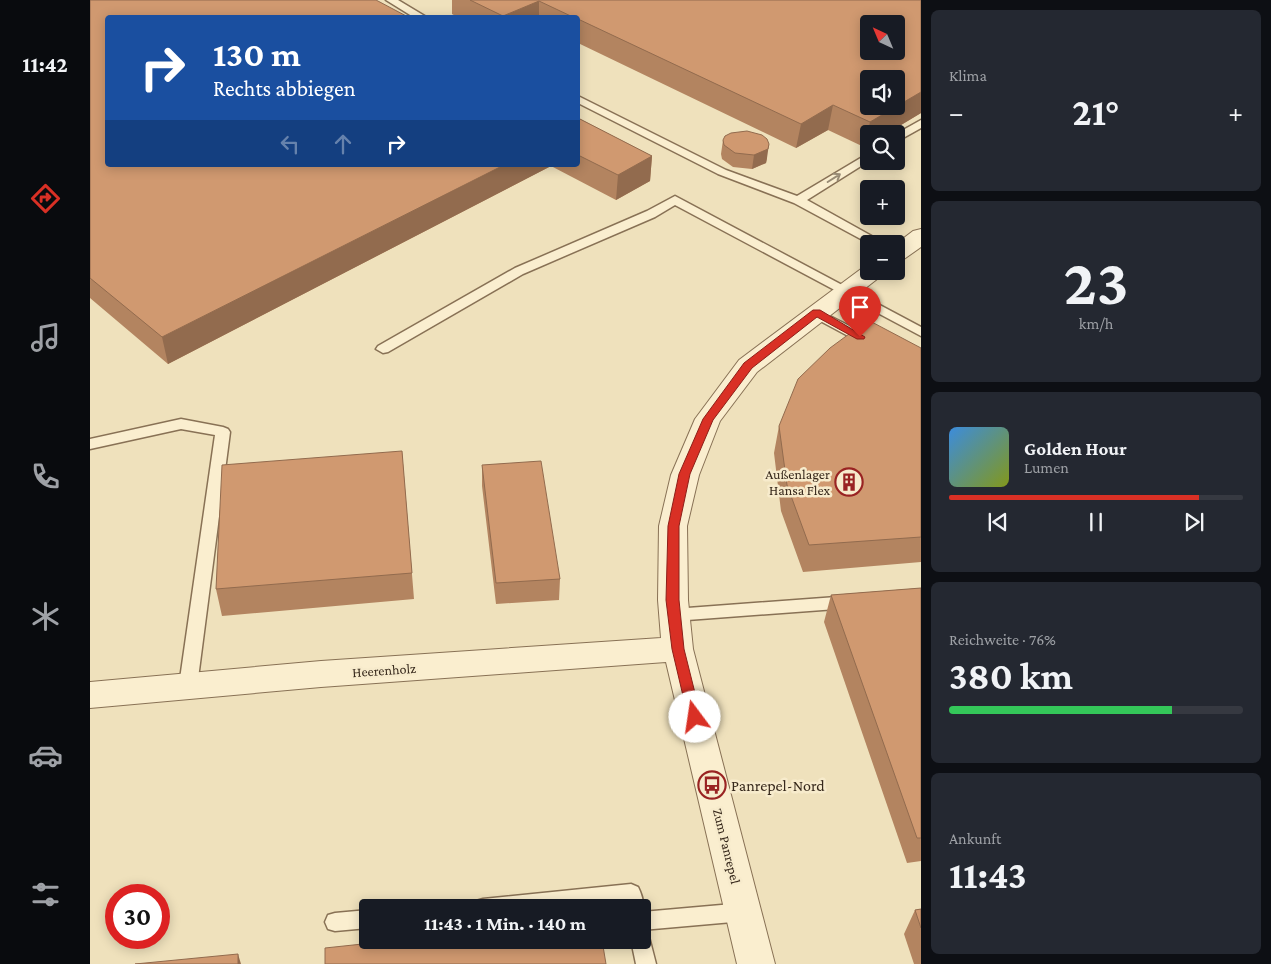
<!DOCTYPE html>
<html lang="de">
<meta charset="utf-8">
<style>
body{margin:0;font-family:"Crimson Pro",serif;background:#242831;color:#f1f3f6;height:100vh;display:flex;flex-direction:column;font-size:19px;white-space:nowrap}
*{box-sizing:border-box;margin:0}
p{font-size:16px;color:#9ea1a6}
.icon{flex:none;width:28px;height:28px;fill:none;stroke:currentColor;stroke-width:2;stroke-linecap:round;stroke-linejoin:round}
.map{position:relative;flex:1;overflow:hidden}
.drawer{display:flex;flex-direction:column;gap:10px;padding:10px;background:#0d0f14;width:350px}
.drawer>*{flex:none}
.banner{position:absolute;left:15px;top:15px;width:475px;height:152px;border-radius:5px;box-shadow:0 2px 12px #0003;background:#1a4fa0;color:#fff;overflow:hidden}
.needle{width:32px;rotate:316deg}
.buttons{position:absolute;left:770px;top:15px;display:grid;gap:10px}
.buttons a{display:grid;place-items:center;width:45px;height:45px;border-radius:5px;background:#171b24;box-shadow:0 2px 12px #0003;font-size:25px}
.speed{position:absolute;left:15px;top:884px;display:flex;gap:10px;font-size:25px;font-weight:700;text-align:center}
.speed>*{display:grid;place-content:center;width:65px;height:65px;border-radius:50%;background:#171b24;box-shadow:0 2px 12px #0003;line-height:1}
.speed .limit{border:8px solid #d22;background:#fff;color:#111}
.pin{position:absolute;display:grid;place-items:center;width:42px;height:42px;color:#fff;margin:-51px -21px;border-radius:50% 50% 50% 0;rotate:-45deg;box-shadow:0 0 5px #0007}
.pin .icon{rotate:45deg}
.me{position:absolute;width:55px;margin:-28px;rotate:346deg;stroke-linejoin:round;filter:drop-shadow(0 0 4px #0008)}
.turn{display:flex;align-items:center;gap:18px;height:105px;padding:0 25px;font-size:22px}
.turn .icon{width:65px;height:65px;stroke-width:2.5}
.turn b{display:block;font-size:35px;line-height:42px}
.lanes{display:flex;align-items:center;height:48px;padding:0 25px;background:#0003;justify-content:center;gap:25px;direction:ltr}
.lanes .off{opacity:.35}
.big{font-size:38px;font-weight:700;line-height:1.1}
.drawer .tile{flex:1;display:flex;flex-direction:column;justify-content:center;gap:8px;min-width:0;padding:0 18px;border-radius:8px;background:#242831}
.drawer .dial{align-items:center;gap:0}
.dial b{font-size:65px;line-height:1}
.song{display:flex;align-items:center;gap:15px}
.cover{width:60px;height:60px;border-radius:8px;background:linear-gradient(135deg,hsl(210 70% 55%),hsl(70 70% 35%))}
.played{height:5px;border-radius:2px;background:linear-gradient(90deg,#d93025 85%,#363941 85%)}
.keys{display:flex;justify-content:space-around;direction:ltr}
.heat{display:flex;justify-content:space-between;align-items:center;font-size:28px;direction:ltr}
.charge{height:8px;border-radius:4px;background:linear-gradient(90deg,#34c759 76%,#363941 0)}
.trip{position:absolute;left:269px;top:899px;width:292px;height:50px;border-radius:5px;background:#171b24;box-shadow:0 2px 12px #0003;font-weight:700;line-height:50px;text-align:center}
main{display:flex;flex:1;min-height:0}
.dock{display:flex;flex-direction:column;width:90px;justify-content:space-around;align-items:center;background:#090b0e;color:#9ea1a6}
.dock .icon{width:35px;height:35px}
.dock .active{color:#d93025}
.dock b{font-size:22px;color:#f1f3f6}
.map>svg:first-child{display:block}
</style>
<main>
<nav class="dock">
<b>11:42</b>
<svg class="icon active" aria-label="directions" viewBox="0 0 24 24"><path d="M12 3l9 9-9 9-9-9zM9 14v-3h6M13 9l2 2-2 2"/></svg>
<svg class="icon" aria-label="music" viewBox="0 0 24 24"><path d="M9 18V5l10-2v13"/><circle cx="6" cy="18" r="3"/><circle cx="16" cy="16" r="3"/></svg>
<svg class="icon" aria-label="phone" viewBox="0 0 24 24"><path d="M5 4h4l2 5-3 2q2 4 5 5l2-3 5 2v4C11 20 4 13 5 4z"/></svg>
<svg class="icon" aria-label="climate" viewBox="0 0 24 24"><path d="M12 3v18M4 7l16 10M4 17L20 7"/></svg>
<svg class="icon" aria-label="car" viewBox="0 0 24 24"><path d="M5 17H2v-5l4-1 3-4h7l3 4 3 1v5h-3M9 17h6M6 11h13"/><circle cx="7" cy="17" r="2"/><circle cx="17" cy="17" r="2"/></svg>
<svg class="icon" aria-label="filters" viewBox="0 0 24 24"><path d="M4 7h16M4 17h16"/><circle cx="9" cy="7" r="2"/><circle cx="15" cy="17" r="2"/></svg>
</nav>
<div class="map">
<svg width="831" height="964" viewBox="0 0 831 964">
<rect width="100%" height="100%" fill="#efe1bc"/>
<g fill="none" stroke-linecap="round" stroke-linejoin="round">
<g stroke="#887155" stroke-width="3">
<path id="lane" d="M296,0h12l30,18h-13z
M488,96l148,74 71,26 72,-43v8l-62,39 79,44h-16l-76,-41 -76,-29 -140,-71z
M831,120v8l-25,14v-8z
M585,196l246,131v9l-246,-131 -20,12 -132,57 -135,78 -5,1 -7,-4 2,-3 137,-78 132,-57z
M726,309l59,30 2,3 -2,3h-10l-54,-29 -2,-3 2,-3z
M91,419l42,8 5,2 2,3 -33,254 -3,5 -6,2 -6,-2 -3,-5 36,-251 -34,-6 -91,20v-10z
M760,596l6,2 2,4 -2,4 -6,2 -176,13 -6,-1 -2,-5 2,-5 6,-1z
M541,884l7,3c3,6 7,17 4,24v-3h-18l-1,-5 -45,5h-105l3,-7 7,-2z
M654,903l7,2 3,7 -3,7 -7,2 -102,9v-18z
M278,910v18l-33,3 -7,-2 -3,-7 3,-7 7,-2z
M552,931l6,2 8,31h-20l-5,-24h11z"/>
</g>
<g stroke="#887155" stroke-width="2">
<path id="street" d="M831,229v18l-17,12 -8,2v-17l17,-13z
M779,265v6h15l-3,5 -124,96 -37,49 -21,54 -12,51 1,74 5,49 82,315h-38l-71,-302 -345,25 -231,21v-26l231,-21 340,-23 -3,-38 1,-74 12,-51 24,-56 44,-59 126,-94z"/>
</g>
<use href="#lane" fill="#faeecf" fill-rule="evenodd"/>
<use href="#street" fill="#faeecf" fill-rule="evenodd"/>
</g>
<path fill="#b38460" d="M0,0l18,165h470v-47l74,38 -2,25 -34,19 -65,-34 -383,198 -78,-66z
M362,0h469v113l-35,21h-17l-5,13 -36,-17 -32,18 -218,-105v-25h-119l-7,-4z
M633,140l44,18 -1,5 -14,6 -19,-2 -11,-8 -1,-5z
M831,348v214l-118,10 -22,-61 -7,-58 5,-27z
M312,451l12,148 -192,17 -6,-27z
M392,465l78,114 -1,21 -63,4 -14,-118z
M831,588v273l-14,2 -83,-241 7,-27z
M831,909v55h-7l-10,-30 11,-24z"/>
<path fill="#926b4e" d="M449,1v17h-36v-2z
M831,92v21l-35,21h-17v11l-5,2 6,-25z
M743,105l-5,25 -32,18 5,-24z
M679,144l-2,14 -1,5 -14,6 2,-14z
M562,156l-2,25 -34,19 2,-25z
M414,165h47v1l-383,198 -6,-27z
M148,954l3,10h-3z"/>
<path fill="#d09970" stroke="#926b4e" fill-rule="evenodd" d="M0,0h286l34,18h-302v147h396l-342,172 -72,-59z
M380,0h451v92l-51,30 -37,-17 -32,19 -223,-105v-1h-3l-36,-17 -36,15zM779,24h27v27h-27zM779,79h27v27h-27z
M488,118l74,38 -34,19 -40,-20z
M657,131l15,4 5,4 2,5 -1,5 -14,6 -19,-2 -11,-8 -1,-5 2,-4 6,-3z
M778,320l53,28v189l-112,8 -22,-60 -8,-59 19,-47 32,-31z
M312,451l10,122 -196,16 6,-124z
M451,461l19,118 -64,4 -14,-118z
M831,588v250h-4l-86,-243z
M831,909v19l-6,-18z
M310,940h202l4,24h-281v-16z
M148,954v10h-103z"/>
<defs><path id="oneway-shaft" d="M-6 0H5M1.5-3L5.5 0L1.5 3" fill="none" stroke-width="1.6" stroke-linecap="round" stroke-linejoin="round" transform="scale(1.25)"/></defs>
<use stroke="#988b75" href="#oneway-shaft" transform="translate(744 178) rotate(-32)"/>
<path fill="#d93025" stroke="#8d1f18" d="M723,310h7l45,27 -1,2h-7l-40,-22 -65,51 -39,52 -23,54 -11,52v74l5,49 17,68 -2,4 -4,2 -5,-2 -2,-4 -16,-68 -6,-49 2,-74 11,-52 24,-55 41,-56z"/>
<defs>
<g id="building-ring" transform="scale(1.4375)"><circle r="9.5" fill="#f7ebcc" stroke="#992322" stroke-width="1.5"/><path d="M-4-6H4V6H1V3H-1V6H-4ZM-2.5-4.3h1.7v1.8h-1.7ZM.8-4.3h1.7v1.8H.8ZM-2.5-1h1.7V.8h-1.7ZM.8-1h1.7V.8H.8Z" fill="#992322"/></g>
<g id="bus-ring" transform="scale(1.4375)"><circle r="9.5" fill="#f7ebcc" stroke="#992322" stroke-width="1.5"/><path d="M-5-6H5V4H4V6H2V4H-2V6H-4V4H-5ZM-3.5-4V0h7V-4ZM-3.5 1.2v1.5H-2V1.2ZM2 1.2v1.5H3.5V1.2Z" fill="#992322"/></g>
</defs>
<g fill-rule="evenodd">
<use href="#building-ring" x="759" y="482"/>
<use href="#bus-ring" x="622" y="785"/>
</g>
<g text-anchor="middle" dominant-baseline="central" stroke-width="5" stroke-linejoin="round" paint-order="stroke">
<g font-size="14" fill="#36281b" stroke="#f7ebcc" text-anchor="end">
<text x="740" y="474">Außenlager<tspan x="740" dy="16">Hansa Flex</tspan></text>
</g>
<g font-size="14" fill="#36281b" stroke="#f7ebcc">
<text transform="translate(294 670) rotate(-4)">Heerenholz</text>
<text transform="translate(637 846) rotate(76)">Zum Panrepel</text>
</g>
<g font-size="16" fill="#36281b" stroke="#f7ebcc" text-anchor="start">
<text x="641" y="785">Panrepel-Nord</text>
</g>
</g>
</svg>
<div class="buttons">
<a><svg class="needle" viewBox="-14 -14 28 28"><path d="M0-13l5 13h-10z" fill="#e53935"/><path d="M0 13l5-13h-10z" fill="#9ea1a6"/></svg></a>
<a><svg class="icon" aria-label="sound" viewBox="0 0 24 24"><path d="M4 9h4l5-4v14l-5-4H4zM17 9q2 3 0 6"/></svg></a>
<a><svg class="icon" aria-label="search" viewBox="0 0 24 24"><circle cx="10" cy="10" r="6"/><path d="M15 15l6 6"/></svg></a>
<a>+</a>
<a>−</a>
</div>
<div class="speed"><div class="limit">30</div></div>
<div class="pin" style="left:770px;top:337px;background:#d93025"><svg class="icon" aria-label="arrive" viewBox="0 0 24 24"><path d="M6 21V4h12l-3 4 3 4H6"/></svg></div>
<svg class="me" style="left:605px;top:717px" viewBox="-20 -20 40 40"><circle r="19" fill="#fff"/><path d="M0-13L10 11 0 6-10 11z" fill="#d93025"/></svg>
<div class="trip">11:43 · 1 Min. · 140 m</div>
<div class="banner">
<div class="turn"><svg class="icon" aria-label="right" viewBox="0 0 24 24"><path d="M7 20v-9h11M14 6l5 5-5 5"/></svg><div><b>130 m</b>Rechts abbiegen</div></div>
<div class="lanes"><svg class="icon off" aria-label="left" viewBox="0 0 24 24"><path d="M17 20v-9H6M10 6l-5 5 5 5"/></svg><svg class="icon off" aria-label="ahead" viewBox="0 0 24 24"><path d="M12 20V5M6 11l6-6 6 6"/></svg><svg class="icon" aria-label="right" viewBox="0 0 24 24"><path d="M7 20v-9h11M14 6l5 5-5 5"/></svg></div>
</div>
</div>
<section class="drawer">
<div class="tile"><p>Klima</p>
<div class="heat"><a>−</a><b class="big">21°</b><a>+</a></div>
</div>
<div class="tile dial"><b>23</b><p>km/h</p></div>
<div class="tile">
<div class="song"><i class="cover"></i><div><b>Golden Hour</b><p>Lumen</p></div></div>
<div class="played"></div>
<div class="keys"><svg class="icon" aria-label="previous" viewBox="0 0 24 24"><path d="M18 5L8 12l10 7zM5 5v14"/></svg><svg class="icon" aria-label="pause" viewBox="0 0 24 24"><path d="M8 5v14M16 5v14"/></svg><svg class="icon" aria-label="next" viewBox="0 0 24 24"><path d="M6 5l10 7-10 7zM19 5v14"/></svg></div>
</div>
<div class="tile"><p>Reichweite · 76%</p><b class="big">380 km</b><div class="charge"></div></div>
<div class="tile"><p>Ankunft</p><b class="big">11:43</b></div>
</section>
</main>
